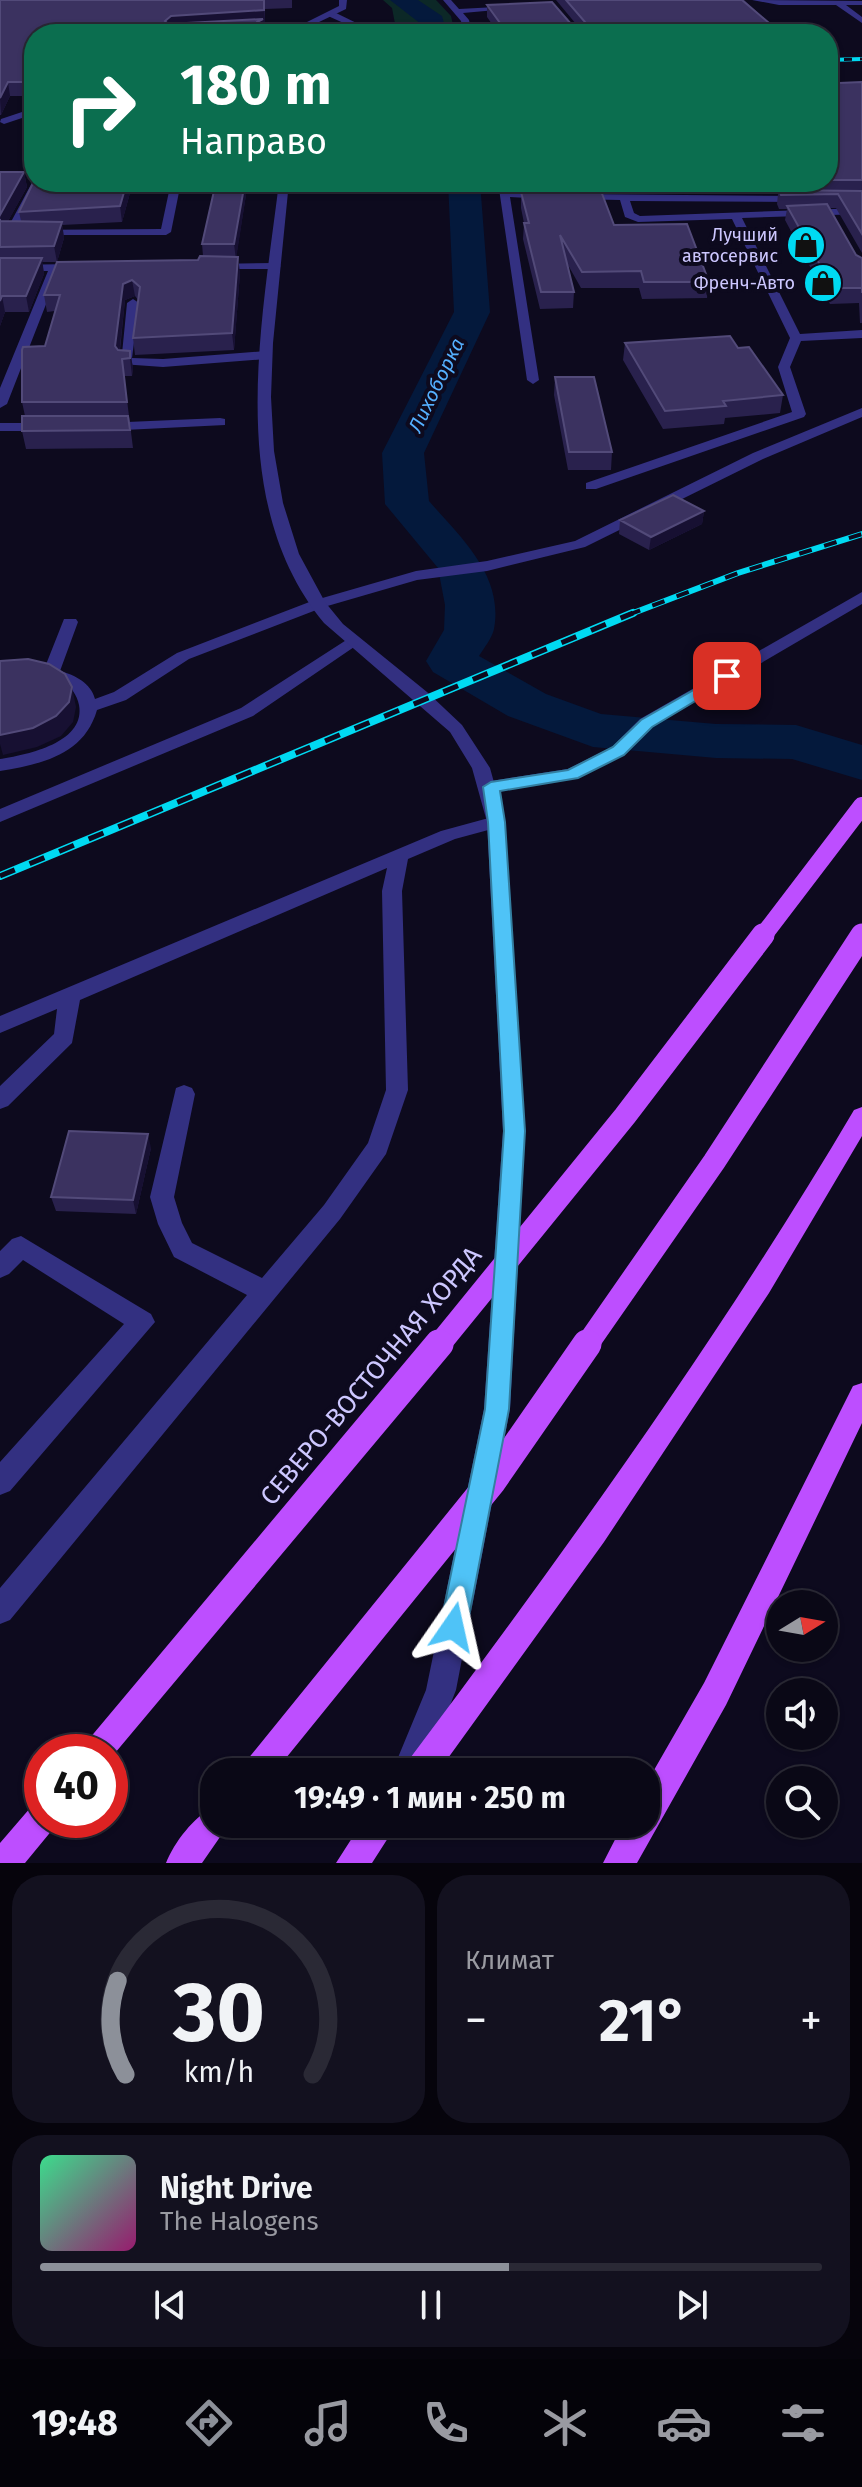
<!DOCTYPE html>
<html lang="ru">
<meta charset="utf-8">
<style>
body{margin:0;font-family:"Fira Sans",sans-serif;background:#13111f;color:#f1f3f6;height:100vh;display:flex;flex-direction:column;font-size:30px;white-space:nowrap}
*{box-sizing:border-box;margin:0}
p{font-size:26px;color:#999aa1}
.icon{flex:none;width:44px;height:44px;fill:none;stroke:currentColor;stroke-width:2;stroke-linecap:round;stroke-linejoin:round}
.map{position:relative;height:1863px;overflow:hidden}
.details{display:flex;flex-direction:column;gap:12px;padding:12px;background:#06040c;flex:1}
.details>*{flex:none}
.top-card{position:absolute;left:24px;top:24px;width:814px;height:168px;border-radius:32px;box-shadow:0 2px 6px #0004,0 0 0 2px #2a2935;background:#0b6e4f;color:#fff;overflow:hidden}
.needle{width:52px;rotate:79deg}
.controls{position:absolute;left:766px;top:1590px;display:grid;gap:16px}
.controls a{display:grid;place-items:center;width:72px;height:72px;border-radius:50%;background:#0a0816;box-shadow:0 2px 6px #0004,0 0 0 2px #2a2935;font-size:40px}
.speed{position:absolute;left:24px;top:1734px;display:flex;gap:16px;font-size:40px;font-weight:700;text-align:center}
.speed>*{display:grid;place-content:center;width:104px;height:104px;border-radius:50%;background:#0a0816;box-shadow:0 2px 6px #0004,0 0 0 2px #2a2935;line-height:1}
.speed .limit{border:12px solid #d22;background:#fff;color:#111}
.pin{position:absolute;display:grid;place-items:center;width:68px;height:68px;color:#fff;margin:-34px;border-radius:16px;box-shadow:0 4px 12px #0006}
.me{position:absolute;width:88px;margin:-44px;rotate:11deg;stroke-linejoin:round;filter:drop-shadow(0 0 6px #0008)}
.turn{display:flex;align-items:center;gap:28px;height:168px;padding:0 24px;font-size:36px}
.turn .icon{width:104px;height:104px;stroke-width:2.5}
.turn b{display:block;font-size:56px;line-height:68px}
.big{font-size:60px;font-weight:700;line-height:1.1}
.details .tile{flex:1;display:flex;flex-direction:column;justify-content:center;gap:12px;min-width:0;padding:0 28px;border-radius:32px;background:#13111f}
.details .dial{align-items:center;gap:0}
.dial svg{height:208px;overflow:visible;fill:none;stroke:#2a2935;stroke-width:7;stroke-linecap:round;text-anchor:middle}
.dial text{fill:#f1f3f6;stroke:none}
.song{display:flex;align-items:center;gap:24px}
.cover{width:96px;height:96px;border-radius:12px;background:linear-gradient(135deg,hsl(150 70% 55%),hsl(320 70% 35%))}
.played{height:8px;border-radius:4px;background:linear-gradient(90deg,#8c9099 60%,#2a2935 60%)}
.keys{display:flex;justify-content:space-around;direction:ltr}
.heat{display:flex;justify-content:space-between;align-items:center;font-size:44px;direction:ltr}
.details .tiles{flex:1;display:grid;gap:12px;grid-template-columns:1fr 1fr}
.tile:last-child{grid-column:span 2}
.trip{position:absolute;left:200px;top:1758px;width:460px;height:80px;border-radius:32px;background:#0a0816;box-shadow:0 2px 6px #0004,0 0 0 2px #2a2935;font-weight:700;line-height:80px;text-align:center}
.tabs{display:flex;height:128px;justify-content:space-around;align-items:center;background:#040309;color:#999aa1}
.tabs .icon{width:56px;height:56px}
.tabs .selected{color:#8c9099}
.tabs b{font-size:36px;color:#f1f3f6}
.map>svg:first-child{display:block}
</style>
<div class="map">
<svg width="862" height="1863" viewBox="0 0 862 1863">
<rect width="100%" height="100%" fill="#0d0a1e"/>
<path fill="#0c2827" d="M383,0h53l15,16 4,18h-58l-5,-26z"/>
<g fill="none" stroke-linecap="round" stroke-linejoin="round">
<path fill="#04193c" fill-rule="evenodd" d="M390,0h28l24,16 5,18h-26v-10z
M448,182h32l10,130 -66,141 5,48c31,36 75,74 65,128 -2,9 -10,19 -15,27l67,38 55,20 115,10 80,1 66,20v35l-70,-21 -76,-1 -123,-11 -85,-31 -75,-44 -7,-11 18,-31 1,-25 -7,-37 -53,-64 -3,-51 72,-141z"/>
<path fill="#333081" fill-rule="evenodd" d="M443,0h8l8,9 55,-3 4,2 -55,5 6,7 3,14h-8l-3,-13z
M752,0l110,1v4h-16l16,12v6l-26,-18h-57z
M328,12h6l45,22h-11l-40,-18z
M310,22l-3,4 -68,4 -4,-2z
M34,108v6l-30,10 -4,-2 1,-3z
M34,179v3h6l-23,48 144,-1 10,-47h10l-10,50 -5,3h-160l-1,-2z
M498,182h10l1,8 42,6 -5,3 -36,-2 29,183 -6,4 -6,-4z
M578,194l224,2 5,3 -5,3 -172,-1 4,12 6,3 222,-8v6l-120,4 58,116 62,-4v8l-61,3 -11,26 16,47 -2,3 -208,72h-10v-6l206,-71 -14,-45 12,-29 -58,-119 -94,3 -13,-5 -5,-17 -46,-1 -1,-2z
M79,264l4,1v4l-24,2 -52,133 -7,4v-20l48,-117h-48v-6z
M211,264l64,-1 6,3 -6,3h-68l-2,-2z
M133,299l6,4 -7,55 31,1 103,-8 6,4 -6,4 -103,8 -42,-3 6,-61z
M862,408v9l-99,42 -178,88 -98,24 -70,9 -93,27 -135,52 -63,41 -29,10c-13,45 -55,54 -97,61v-12c26,-4 86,-16 79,-54 -2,-10 -8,-19 -17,-23 -19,-9 -42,-6 -62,-6v-10l45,1 19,-48h12l2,3 -18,49c15,4 31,12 35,28l19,-7 63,-39 135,-52 104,-30 71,-10 88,-20 178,-88z
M220,418l5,1v6l-121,6 -7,-4 7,-4z
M0,423h48l7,4 -7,4h-48z
M862,592v12l-210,123 -28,28 -46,23 -87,15 -9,-6 9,-6 77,-12 44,-22 28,-28z
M351,637l6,2v6l-104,71 -253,106v-13l241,-101z
M496,816l7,2 2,4 -2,4 -48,13 -47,20 -6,32 6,199 -22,64 -46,65 -330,401 -10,4v-36l247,-293 -73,-38 -16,-33 -8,-27 26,-109 8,-3 8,3 3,6 -21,103 8,26 10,20 70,35 62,-73 44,-62 18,-53 -4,-199 5,-23 -307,132 -8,43 -64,63 -8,3v-23l54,-52 3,-25 -57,24v-17l441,-185z
M21,1236l130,78 4,8 -145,169 -10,4v-33l124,-138 -101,-64 -14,14 -9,4v-27l12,-12z"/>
<path fill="#333081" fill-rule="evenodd" d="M339,0h8l-1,9 -29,14 -12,11h-8l10,-12 32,-16z
M279,182h10l-16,161 -2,54 3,54 9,52 16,51 26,48 18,22 84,68 35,33 28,43 15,54 20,309 -15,278 -54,281 -32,82h-32l34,-82 58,-281 19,-278 -16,-309 -15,-54 -22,-36 -126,-109c-100,-121 -62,-300 -45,-441z"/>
<path fill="#bd4eff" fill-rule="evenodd" d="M862,1107v29l-93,157 -165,249 -166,230h-35l5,-11c158,-211 312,-424 446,-651z
M862,1383v40l-136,282 -89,158h-34l20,-39h23v-40l58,-101 149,-297z
M42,1802v18h15l-4,9 -28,34h-25v-20l31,-36z
M214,1807v17h15l-27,39h-36c8,-20 28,-47 48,-56z
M361,1824h36l-25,39h-36z"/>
<g stroke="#00daf2" stroke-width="4">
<path id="rail-far2" d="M828,60l34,-1"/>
</g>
<g stroke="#00daf2" stroke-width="6">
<path id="rail-far1" d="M628,615l110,-42 124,-39"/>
</g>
<g stroke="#00daf2" stroke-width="8">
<path id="rail" d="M0,876l633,-263"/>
</g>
<use href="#rail-far2" stroke="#0d0a1e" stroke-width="3" stroke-dasharray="8" stroke-linecap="butt"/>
<use href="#rail-far1" stroke="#0d0a1e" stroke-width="4" stroke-dasharray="13" stroke-linecap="butt"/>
<use href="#rail" stroke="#0d0a1e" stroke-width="5" stroke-dasharray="16" stroke-linecap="butt"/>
<path stroke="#bd4eff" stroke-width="18" d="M762,937l100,-131"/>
<path stroke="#bd4eff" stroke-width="23" d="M438,1346l187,-230 138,-181
M586,1346l128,-184 148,-227"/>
<path stroke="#bd4eff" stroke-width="29" d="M97,1752l342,-408
M256,1772l236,-291 95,-137"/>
</g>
<path fill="#29214d" d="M0,0h292v8l-27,1v13h-2l1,10 -6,2h-224v62h-24l-9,19h-1z
M556,0h188l38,34h-283l-12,-17v-12l89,19z
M828,74l11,9 23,-1v171l-26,-45h-6l26,47 6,3v65h-2l-1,-20 -29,1 -45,-84 2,-11h-8l-2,-5 1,-10h-7l-6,-12h63z
M0,172h24l3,15 -19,34h13l-2,-9 114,-30 -11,40 -60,3 2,13 -7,24h-15l2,12 -15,38h-24l-5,14z
M248,182l-12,75 4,16 -6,77 -99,5 -2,-17 5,-38 -3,-4 -10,4 -5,50 10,1 3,17 -1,8h-8l9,72 -107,1 -4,-18 3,-15 -3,-14 23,-56 10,-35 -8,1 -3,-17 154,-35 5,-4 -1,-12z
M632,182h34l-33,2z
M521,192l93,33 95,57 -2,16 -65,1 -3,-11h-58l-13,-23 6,27 -1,16 -33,1 -17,-70 1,-16 -3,-15z
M625,343l113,5 45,47 -3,18 -55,5 -1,6 -61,5 -40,-69z
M555,377l57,75 -1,18h-43l-14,-75z
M704,511l-2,13 -53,26 -30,-16 1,-14z
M151,1148l-15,66 -80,-3 -5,-14z"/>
<path fill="#171032" d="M264,0l1,22h-2l1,10 -6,2 -85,-5 -8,-8 6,-5z
M8,82l2,14 -9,19 -1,-17z
M24,172l3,15 -25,45 -2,-17z
M127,182h6l-11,40 -2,-16z
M245,182h3l-12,78 -2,-16z
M62,222l2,16 -7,24 -3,-16z
M238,257l2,16 -6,77 -2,-17z
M42,258l2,16 -15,38 -3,-16z
M132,280l3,16 -10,4 -7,64 -3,-18 8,-62z
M2,296l3,16 -5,14v-25z
M130,351l3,17 -1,8 -2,-18z
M704,511l-2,13 -53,26 2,-13z
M72,687l4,20 -3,15 -12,14 -24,11 -34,8 -3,-11v-9z
M148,1134l3,14 -15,66 -3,-14z"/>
<path fill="#3b3260" stroke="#524a79" stroke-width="2" d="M0,0h264v10l-93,6 -6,5 3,3 95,-5 -6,3 -2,12h-221v48h-26l-8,16z
M566,0h176l40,34h-274l-21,-29 65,-3 19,22 11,1 3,-3z
M828,74l11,9 23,-1v98h-34z
M0,172h24l-24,43z
M34,181v1h93l-7,24 -101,6z
M216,182h29l-11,62h-32z
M779,190l83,1v43l-24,-40 -57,1z
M601,191l13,34 73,-1 22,58h-65l-3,-11 -59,1 -22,-37 14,57h-33l-17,-69h5l-8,-31z
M827,204l29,51 6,3v35v-5h-29l-46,-82z
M0,219v2l62,1 -8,24 -54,1z
M200,256l38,1 -6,76 -99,5 7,-51 -8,-7 -9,4 -8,62 3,4 12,1v7l-8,1 5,43h-105v-52l1,-3 22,-1 15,-51h-16l13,-33 141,-2z
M0,258h42l-16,38h-24l-2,5z
M730,336l8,12 11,-1 34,48 -60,6 3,5 -61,5 -40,-68z
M555,377h39l18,75h-43z
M22,416h106l2,14 -108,1z
M673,495l31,16 -53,26 -31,-17z
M28,659l21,5 16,10 7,13 -3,15 -13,14 -23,12 -33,7v-74z
M69,1131l79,3 -15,66 -82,-3z"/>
<path fill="#4fc3f7" stroke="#337fa1" stroke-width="2" d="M727,671l8,5 -3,3 -80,48 -28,28 -46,23 -78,13 5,31 20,309 -16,278 -42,218 -4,10 -10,4 -9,-4 -4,-10 45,-218 19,-278 -16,-309 -5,-35 8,-5 77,-12 45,-23 28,-27z"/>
<defs>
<g id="shop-disc" transform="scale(2)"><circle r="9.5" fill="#00daf2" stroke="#0d0a1e"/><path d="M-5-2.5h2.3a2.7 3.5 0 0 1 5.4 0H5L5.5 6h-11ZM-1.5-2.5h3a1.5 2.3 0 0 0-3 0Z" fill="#111"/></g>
</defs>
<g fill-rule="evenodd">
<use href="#shop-disc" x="806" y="245"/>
<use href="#shop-disc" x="823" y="283"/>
</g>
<g text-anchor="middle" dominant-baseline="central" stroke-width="8" stroke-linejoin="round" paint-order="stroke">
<g font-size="18" fill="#cdc7ff" stroke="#0d0a1e" text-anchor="end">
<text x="778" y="235">Лучший<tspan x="778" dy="21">автосервис</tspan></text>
<text x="795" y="283">Френч-Авто</text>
</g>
<g font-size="20" font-style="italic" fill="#55b0ff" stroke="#0d0a1e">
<text transform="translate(436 385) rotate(-64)">Лихоборка</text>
</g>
<g font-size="26" fill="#cdc7ff" stroke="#0d0a1e">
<text transform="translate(371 1376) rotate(-50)">СЕВЕРО-ВОСТОЧНАЯ ХОРДА</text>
</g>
</g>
</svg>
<div class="controls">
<a><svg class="needle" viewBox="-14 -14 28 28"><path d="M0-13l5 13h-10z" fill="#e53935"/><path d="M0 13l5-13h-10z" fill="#999aa1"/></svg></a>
<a><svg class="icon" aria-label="sound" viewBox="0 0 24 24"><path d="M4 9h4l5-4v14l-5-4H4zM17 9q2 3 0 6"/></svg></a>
<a><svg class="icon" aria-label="search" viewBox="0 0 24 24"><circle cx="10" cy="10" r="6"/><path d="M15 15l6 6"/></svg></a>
</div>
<div class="speed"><div class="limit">40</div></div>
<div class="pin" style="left:727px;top:676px;background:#d93025"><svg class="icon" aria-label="arrive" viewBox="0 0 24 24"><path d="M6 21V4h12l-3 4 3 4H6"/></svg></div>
<svg class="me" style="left:453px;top:1627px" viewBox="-20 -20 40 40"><path d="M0-17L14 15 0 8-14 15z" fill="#4fc3f7" stroke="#fff" stroke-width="4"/></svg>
<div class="trip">19:49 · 1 мин · 250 m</div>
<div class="top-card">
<div class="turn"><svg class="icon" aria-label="right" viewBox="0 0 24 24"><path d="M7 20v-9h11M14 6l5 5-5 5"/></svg><div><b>180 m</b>Направо</div></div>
</div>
</div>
<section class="details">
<div class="tiles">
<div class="tile dial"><svg viewBox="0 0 100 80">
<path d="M14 69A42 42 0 1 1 86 69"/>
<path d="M14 69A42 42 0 0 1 11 33" stroke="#8c9099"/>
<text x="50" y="56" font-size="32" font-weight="700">30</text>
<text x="50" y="72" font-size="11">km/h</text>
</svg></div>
<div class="tile"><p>Климат</p>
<div class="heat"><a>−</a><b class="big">21°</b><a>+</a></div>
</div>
<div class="tile">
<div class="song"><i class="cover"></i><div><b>Night Drive</b><p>The Halogens</p></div></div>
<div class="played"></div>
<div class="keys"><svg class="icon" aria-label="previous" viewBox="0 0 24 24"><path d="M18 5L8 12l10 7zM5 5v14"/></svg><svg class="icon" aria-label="pause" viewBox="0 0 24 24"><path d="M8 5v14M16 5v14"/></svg><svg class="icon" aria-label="next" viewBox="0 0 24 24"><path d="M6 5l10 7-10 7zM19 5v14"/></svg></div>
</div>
</div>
</section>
<nav class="tabs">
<b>19:48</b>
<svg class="icon selected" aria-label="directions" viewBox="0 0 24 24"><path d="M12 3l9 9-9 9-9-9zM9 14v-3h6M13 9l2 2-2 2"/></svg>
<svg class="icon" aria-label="music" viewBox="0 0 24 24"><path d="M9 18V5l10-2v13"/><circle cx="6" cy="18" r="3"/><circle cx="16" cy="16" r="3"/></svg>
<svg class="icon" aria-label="phone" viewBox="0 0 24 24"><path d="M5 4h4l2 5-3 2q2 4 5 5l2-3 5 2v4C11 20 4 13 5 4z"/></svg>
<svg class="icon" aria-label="climate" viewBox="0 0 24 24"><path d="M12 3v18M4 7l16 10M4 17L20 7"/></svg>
<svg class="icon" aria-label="car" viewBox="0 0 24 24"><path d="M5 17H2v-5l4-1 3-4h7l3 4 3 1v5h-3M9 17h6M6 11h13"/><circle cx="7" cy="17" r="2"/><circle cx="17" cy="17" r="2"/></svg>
<svg class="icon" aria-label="filters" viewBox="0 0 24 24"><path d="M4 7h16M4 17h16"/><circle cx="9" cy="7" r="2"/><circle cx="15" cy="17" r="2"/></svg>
</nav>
